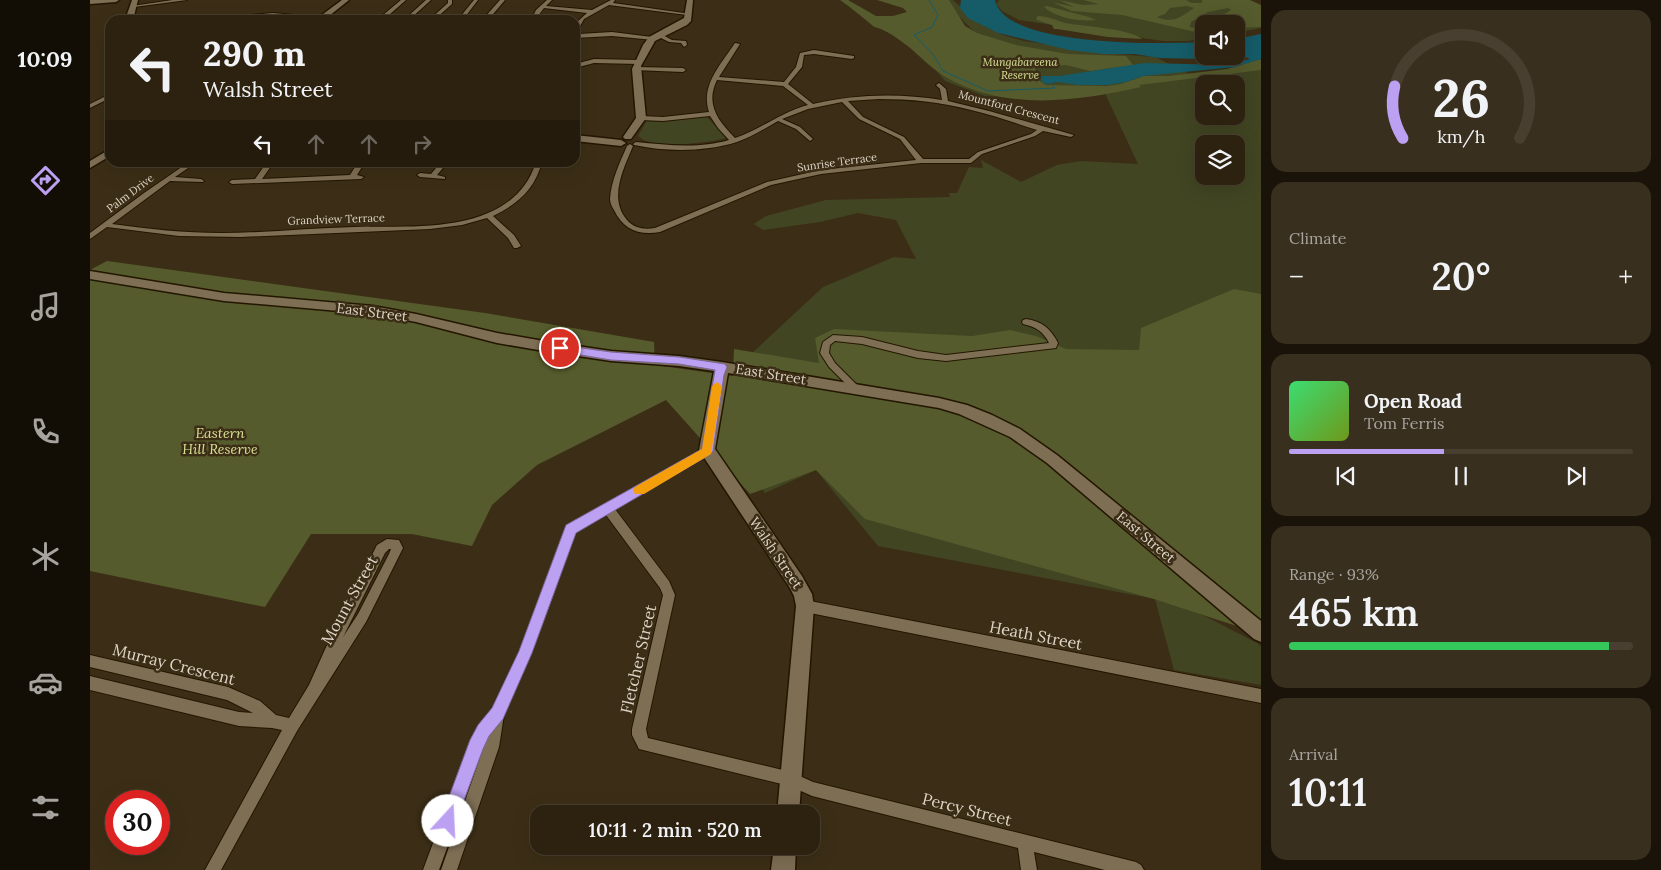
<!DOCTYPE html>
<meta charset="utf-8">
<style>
body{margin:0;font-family:Lora,serif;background:#392f1e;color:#f1f3f6;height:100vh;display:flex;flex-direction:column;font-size:19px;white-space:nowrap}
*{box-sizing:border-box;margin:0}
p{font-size:16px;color:#a7a49f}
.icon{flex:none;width:28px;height:28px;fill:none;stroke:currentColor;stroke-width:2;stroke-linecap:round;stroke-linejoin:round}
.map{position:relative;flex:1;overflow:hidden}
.drawer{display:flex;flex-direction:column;gap:10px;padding:10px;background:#191309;width:400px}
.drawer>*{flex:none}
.banner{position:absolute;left:15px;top:15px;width:475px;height:152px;border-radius:15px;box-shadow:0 5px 20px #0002,0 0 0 1px #483f30;background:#2d2210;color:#f1f3f6;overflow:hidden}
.controls{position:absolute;left:1105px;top:15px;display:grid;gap:10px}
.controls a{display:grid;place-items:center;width:50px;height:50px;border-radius:10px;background:#2d2210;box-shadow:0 5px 20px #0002,0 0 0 1px #483f30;font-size:25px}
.speed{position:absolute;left:15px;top:790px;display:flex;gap:10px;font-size:25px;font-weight:700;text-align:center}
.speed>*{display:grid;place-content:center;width:65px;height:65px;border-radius:50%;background:#2d2210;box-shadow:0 5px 20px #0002,0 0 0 1px #483f30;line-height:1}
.speed .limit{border:8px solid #d22;background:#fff;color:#111}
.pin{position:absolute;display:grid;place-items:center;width:42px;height:42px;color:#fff;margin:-21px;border:2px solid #fff;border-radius:50%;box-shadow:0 1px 5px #0007}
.me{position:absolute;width:55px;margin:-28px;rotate:20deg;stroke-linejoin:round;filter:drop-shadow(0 0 4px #0008)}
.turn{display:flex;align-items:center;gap:18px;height:105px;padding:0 15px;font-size:22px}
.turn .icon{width:65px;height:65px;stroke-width:2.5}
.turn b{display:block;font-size:35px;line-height:42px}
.lanes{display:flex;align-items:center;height:48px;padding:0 15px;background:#0003;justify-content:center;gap:25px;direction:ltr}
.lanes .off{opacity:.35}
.big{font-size:38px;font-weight:600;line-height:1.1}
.drawer .tile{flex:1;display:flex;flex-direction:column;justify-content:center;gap:8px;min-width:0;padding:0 18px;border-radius:15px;background:#392f1e}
.drawer .dial{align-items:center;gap:0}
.dial svg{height:130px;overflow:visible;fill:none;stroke:#483f30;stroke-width:7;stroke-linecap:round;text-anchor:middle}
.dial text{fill:#f1f3f6;stroke:none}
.song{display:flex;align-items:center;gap:15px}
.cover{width:60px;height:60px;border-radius:8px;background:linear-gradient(135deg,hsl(140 70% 55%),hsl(80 70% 35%))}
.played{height:5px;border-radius:2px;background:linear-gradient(90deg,#bca0f2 45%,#483f30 45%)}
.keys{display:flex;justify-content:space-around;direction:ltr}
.heat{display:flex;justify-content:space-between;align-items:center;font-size:28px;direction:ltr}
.charge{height:8px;border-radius:4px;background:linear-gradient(90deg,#34c759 93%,#483f30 0)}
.trip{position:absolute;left:440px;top:805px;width:290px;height:50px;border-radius:15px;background:#2d2210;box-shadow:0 5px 20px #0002,0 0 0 1px #483f30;font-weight:600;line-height:50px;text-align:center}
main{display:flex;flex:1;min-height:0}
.tab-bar{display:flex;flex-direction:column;width:90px;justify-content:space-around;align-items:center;background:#120e06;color:#a7a49f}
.tab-bar .icon{width:35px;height:35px}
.tab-bar .current{color:#bca0f2}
.tab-bar b{font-size:22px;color:#f1f3f6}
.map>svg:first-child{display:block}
</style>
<main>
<nav class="tab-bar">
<b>10:09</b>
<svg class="icon current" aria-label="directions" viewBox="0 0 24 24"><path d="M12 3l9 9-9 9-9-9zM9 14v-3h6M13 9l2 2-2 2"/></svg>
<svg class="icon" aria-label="music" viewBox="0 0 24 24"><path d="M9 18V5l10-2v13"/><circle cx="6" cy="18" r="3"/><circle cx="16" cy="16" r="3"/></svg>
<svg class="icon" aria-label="phone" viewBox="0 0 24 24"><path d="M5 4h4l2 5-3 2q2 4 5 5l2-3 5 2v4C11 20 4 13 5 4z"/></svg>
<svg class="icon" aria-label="climate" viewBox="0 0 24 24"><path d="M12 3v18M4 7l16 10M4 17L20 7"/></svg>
<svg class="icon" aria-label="car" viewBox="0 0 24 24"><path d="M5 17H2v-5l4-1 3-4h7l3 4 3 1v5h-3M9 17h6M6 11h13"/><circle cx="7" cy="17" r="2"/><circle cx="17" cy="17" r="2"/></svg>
<svg class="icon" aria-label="filters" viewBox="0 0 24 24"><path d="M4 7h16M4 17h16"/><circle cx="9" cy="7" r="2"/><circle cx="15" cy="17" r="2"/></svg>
</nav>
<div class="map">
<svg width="1171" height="870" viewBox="0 0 1171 870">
<rect width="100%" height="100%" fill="#3c2e16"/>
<path fill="#414522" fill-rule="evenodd" d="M853,0h10l27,24 23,11 21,6 92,13 39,3 45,22 41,-9 20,-9v538l-510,-245 72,-67 71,-30 22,2 -20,-39 -38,-7 -38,9 -57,8 -9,-6 12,-8 60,-16 124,-3 -1,-4h8l12,-26 14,1 -2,-8 40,22 36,-17 24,-4 57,3 -34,-73 -41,8 -79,-3 -39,-15 -12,-14 62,-14zM1114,84h32v32h-32zM1114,144h32v32h-32z
M909,0h246l16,28 -25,5v-9h-32v14l-15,3h-26l-144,-21 -17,-9 -6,-7z
M617,117l19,21c-18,5 -75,12 -88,-2l9,-16z
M642,387l459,222 66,34 4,3v39l-87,-15 -19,-71 -277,-53 -62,-76 -51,23 -41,-55z"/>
<path fill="#555b2c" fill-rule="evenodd" d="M750,0h8l28,16h17l14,-4 -4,-4 -26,-8h72l16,26 12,7 39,12 52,9 58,2 7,9 -43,6 -24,-6 -31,3 2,11 9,6 61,1 14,-2 23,-8h25l58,-7 34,-10v11l-122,15 2,2c-64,14 -130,24 -190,-7 -16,-8 -29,-22 -42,-33 -8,-6 -17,-13 -26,-17 -3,-2 -7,-2 -10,-4 -11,-9 -21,-18 -33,-26z
M969,0l24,5 16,-1 -16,-4h103l6,3h10v-3h48l11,5v22l-25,1v-4h-11l9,-5 -11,-4 8,-5 -3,-2 -20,4 -17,10 -1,5 14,2v5l-82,-19 -50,-4 -20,-9 22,5zM1097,6l7,2c-13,9 -21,16 -37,9l8,-3 5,-6z
M957,6l42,11 7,3c-16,2 -40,-2 -52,-13z
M948,16c9,0 18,4 27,7 17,3 66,6 77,16l-34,-2 -51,-8h-3l-2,-4 -15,-5 -1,-2z
M17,261l378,52 169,29 1,23 78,11 1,-27 85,14 -4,-25 19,-9 138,7 38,-6 26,6 30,13 73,1 2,-22 93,-39 27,5v340l-107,-35 -289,-80 -49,-49 -66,24 -84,-94 -129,65 -45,40 -20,41 -60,-12h-101l-46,73 -175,-36v-301z"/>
<path fill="#155b68" d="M871,0h34c9,48 171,44 209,42v14h32v-17l25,-5v25l-26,8 -92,9 -17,6 -18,3h-30l-20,-3 -11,2 -5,-2 -1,-6h18l86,-13 83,2 22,-6 -4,-2 -40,2 -47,-1 -24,-4h-31l-35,-4 -71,-17 -30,-15 -8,-10z"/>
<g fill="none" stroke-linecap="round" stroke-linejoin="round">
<path stroke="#155b68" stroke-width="1" d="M839,0l9,15 -6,12 -18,8 18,18 11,18 45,20 67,-3 -5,-6"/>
<g stroke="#231601" stroke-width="2">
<path id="street" d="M83,0h14l-53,7 -2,-1z
M311,0h5l-17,15 17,3 20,-18h5l-21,19 2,1 -29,-3v-2z
M358,0h4v4l-18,16h-5l19,-17z
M384,0h4l-13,17 19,1 16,-18h5l-17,20h-44l16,-3z
M457,0h5l-6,6 46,4 19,-10h4l-2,3 78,11 -2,1 -10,-1 -70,-9 -25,14 -5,9v6l33,-2 40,5 2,3 -42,-4 -37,2 1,-15 11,-10 -43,-5 -9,12h-4l5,-10z
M183,13l52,5 -2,1 -50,-4 -42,4 -34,-1 -2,-1 2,-1 34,1z
M569,33l13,7 14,1 1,4 -3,2 -3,-4 -12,-1 -12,-6z
M645,43l5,1 -21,33 65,5 12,-15 4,-14 14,-3 40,6v2l-2,1 -38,-5 -10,1 -2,12 -14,17 25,20c43,-10 86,-11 129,-4l-2,-11 -4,-4 3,-2 7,6 2,12 41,10 85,24 -3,2 -28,-6 -8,5 -53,18 -11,9h-50l-100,11 -50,11 -111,47c-21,4 -37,-3 -46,-22 -2,-3 -4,-7 -4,-11 1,-18 10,-37 17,-53l3,-2 3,2c-9,22 -25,52 -6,74 7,8 17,10 28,8l112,-46 54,-12 95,-10 -16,-21 -41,-20 -17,-17 -34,7 -26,10 18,8 13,12 -3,2 -14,-12 -18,-8c-14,8 -27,16 -41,21 -32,10 -71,10 -103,3l-1,-1 3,-2c31,3 63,7 93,-2l-11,-12 -8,-12 -47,5 -22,-1 -3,-2 3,-2 22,1 46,-5c-9,-26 12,-48 26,-69zM627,80l66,6 25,19c-27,7 -48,25 -73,33 -17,-17 -30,-34 -18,-58zM789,99c31,0 62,3 92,11 22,5 44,13 66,20l-6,4 -53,18 -9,7h-46l-19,-22 -41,-20 -15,-16z
M504,59l45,1 3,2 -3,2 -45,-1 -19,5v-4z
M546,67l47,1 3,2 -3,2 -49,-2v-2z
M20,94v4l-20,10v-4z
M99,162h8l-22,15 26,2 3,2 -1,1 -33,-1 -58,43c36,5 73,9 109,9 44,0 88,-5 133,-6 41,-1 96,3 134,-14 24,-10 40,-26 48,-51h6c-7,27 -24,42 -49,54l21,19 7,11 -4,2h-3l-6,-10 -21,-20 -25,7 -32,4 -189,8 -62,-1 -72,-9 -17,12v-6l54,-40z
M177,162h7l-12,17 88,-4 8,-13h7l-8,13 7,2 -3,2 -129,5 -3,-2 3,-2 23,-1z
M351,162h7l-11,13 8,2v2l-25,-2 -3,-2 3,-2 11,1z
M936,319c16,2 25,10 32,24l-2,5 -110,13 -28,-3 -56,-14 -27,-3 -5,4 -1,8 6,10 25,25 -5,3 -3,-1 -23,-23 -9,-14 3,-11 10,-7 29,2 56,14 28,4 103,-12c-6,-12 -13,-16 -26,-19l-1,-2 1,-2z
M617,447l4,1 1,3 -1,3 -96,55 54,72 6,14 -29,134 2,9 143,34 22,10 323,80 5,3 3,5h-39l-71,-18 3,18h-16l-3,-22 -206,-52 -22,-10 -151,-37 -7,-14v-6l31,-134 -3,-7 -54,-73 -31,17 -44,121 -27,62 -5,32 -42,123h-16l45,-129 -47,129h-16l48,-129 8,-15 13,-17 28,-59 47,-124z
M297,539l12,1 4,8 -37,74 -69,109 -76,139h-16l77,-140 -10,-2 -33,-2 -149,-36v-14l149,36 14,1 -26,-13 -137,-33v-12l138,32 32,14 16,14 13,3 20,-33 23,-51 45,-89zM299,549h2l-2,5 -31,60 -15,23 42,-84z
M715,600l456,89v14l-456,-91 -4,-2 -2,-4 2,-4z"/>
</g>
<g stroke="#231601" stroke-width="3">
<path id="secondary" d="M0,0h29l-3,2 -26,2z
M42,0h6l-5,20h-8z
M252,0h7l-25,20h-9z
M597,0h6l-2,21 -4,4 -32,16 -14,25 5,52 -15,21h-6l-2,-2 13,-19 -4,-49 11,-24 6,-8 35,-19z
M485,135l46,5 5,3 -5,3 -46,-5z
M20,149v7l-20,12v-7z
M0,271l134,22 149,13 43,8 81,19 47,8 67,10 68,5 43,6 217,36 28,7 25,10 28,14 37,26 204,166v21l-7,-3 -207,-176 -37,-26 -51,-23 -20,-6 -211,-35 -13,76 87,127 10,18 2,12 -15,208h-22l19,-208 -2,-10 -4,-8 -91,-138 15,-79 -35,-5 -68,-5 -67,-10 -47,-8 -81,-21 -43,-8 -149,-13 -134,-22z
M684,846h22l-1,24h-24z"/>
</g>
<use href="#street" fill="#7e6e54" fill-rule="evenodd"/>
<use href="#secondary" fill="#7e6e54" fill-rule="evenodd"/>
</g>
<path fill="#bca0f2" stroke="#7a689d" d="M470,345l51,7 68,5 46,7 2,3 -3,8 -11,76 -2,3 -135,79 -44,120 -29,66 -14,17 -6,13 -29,78 -6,3 -6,-3 -2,-6 30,-81 8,-15 14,-17 27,-57 47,-126 136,-76 13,-79 -36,-6 -68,-4 -54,-9v-5z"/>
<path fill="#f59e0b" d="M627,382l5,4 -11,68 -67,40h-9l-2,-4 2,-3 67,-38 10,-63z"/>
<g text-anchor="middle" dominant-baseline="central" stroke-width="5" stroke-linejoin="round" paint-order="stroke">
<g font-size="11" font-style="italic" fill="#d7e094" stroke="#3c2e16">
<text x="930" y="62">Mungabareena<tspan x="930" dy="13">Reserve</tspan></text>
</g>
<g font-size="11" fill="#ded5c7" stroke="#3c2e16">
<text transform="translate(919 107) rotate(15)">Mountford Crescent</text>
<text transform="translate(747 162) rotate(-8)">Sunrise Terrace</text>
<text transform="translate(40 193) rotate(-37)">Palm Drive</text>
<text transform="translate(246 219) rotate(-2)">Grandview Terrace</text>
</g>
<g font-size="14" fill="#ded5c7" stroke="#3c2e16">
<text transform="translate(282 312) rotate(7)">East Street</text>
<text transform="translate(681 374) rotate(9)">East Street</text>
<text transform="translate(1056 537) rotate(40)">East Street</text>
<text transform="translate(686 553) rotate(56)">Walsh Street</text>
</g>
<g font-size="14" font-style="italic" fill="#d7e094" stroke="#3c2e16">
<text x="130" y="433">Eastern<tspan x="130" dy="16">Hill Reserve</tspan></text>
</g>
<g font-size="16" fill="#ded5c7" stroke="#3c2e16">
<text transform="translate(259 600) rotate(-61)">Mount Street</text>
<text transform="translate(946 635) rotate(11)">Heath Street</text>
<text transform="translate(548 659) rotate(-77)">Fletcher Street</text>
<text transform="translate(84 664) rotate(14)">Murray Crescent</text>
<text transform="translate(877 809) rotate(14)">Percy Street</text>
</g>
</g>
</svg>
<div class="controls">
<a><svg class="icon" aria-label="sound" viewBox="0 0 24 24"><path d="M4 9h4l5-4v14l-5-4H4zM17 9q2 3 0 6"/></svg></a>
<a><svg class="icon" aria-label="search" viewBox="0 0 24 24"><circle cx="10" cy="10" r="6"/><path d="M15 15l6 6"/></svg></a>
<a><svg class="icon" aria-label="layers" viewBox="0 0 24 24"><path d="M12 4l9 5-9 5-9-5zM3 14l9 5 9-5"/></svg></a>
</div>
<div class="speed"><div class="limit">30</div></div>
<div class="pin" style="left:470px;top:348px;background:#d93025"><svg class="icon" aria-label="arrive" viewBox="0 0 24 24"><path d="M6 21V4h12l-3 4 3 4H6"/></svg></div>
<svg class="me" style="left:358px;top:821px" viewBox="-20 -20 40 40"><circle r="19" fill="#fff"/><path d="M0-13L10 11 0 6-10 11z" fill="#bca0f2"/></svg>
<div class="trip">10:11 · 2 min · 520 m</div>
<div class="banner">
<div class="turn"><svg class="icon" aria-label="left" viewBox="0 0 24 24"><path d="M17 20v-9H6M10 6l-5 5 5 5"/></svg><div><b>290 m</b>Walsh Street</div></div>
<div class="lanes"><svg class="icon" aria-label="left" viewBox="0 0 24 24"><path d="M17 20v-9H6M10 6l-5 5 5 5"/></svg><svg class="icon off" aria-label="ahead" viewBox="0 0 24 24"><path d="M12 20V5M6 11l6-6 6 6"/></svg><svg class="icon off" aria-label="ahead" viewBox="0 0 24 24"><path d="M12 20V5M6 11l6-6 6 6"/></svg><svg class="icon off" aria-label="right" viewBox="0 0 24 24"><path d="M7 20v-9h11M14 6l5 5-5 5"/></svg></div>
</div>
</div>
<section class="drawer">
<div class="tile dial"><svg viewBox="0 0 100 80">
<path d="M14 69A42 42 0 1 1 86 69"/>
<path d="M14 69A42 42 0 0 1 9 37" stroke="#bca0f2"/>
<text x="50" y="56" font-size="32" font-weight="700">26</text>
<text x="50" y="72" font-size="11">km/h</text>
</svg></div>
<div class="tile"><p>Climate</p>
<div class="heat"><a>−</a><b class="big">20°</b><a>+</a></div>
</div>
<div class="tile">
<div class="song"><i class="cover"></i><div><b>Open Road</b><p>Tom Ferris</p></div></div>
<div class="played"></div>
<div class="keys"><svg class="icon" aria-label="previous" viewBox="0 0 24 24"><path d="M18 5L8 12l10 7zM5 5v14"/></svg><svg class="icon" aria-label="pause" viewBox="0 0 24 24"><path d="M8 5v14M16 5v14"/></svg><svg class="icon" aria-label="next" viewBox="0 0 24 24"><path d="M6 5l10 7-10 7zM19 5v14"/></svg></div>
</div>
<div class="tile"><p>Range · 93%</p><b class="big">465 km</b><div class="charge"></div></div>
<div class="tile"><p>Arrival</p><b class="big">10:11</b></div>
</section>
</main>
